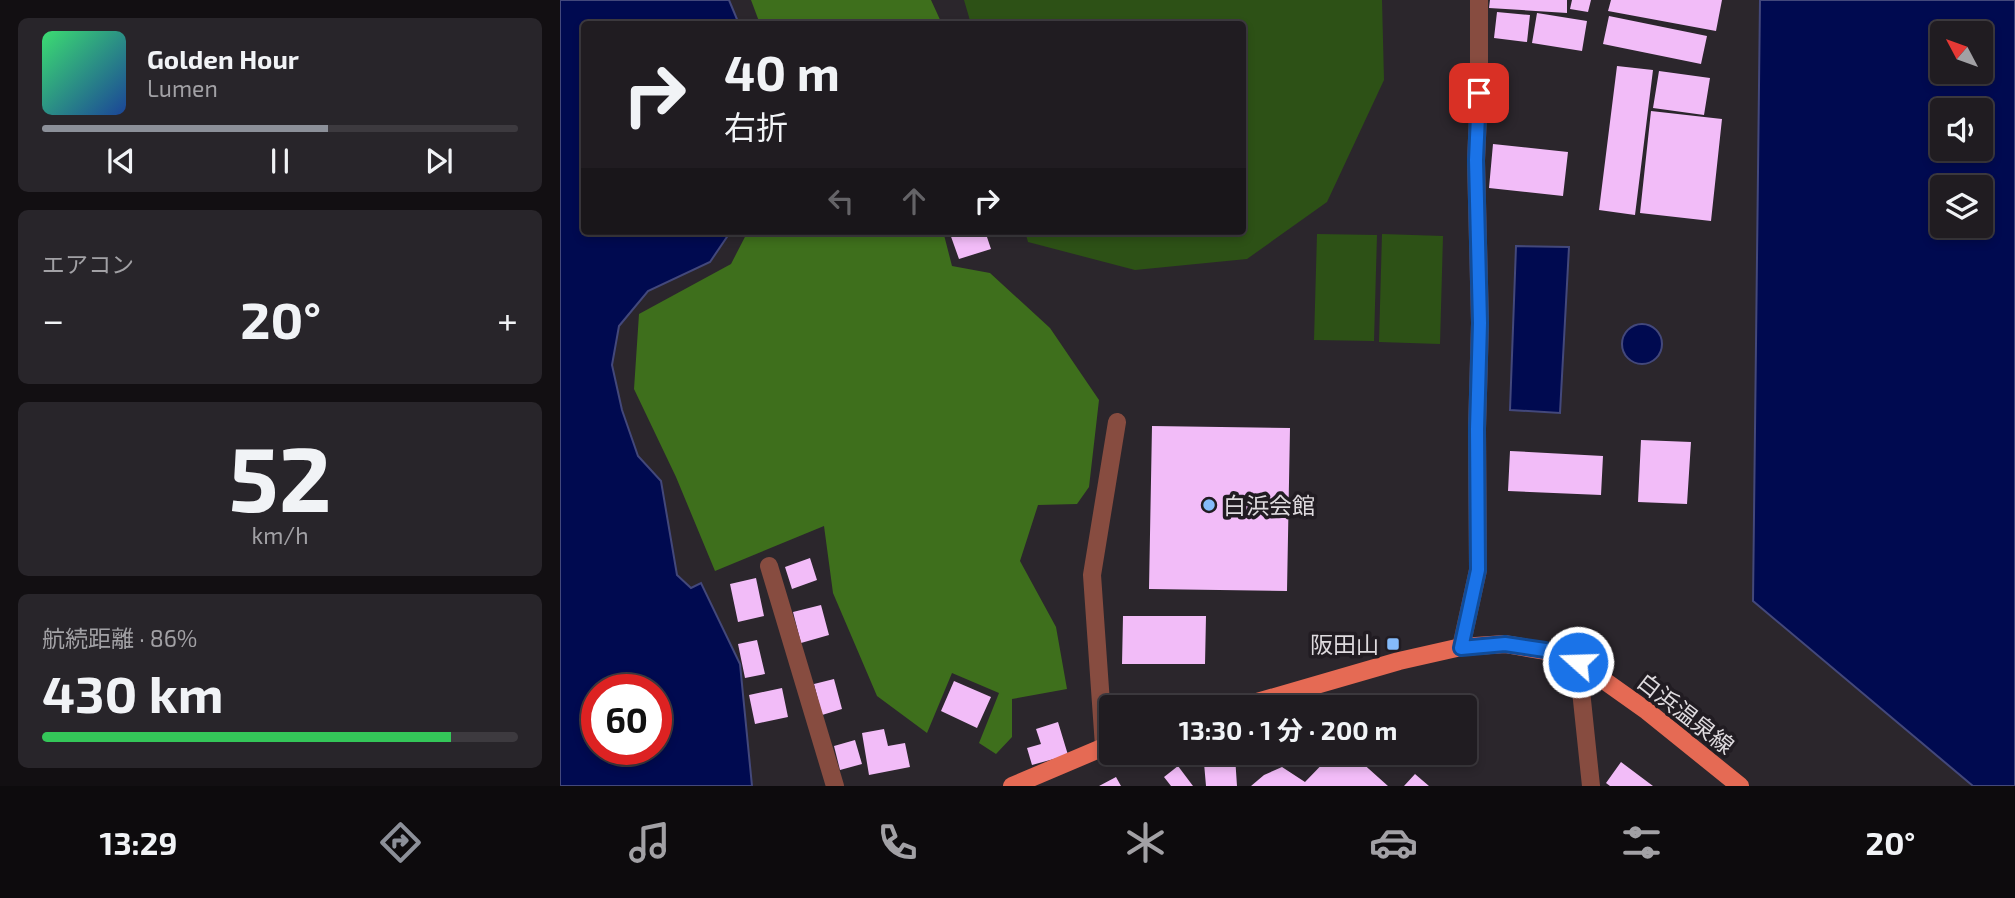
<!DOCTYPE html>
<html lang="ja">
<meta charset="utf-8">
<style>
body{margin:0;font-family:"Exo 2","Noto Sans JP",sans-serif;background:#28252a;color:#f1f3f6;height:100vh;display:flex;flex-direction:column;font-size:26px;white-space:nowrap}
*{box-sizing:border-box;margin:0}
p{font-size:23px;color:#a2a1a5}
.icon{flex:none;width:38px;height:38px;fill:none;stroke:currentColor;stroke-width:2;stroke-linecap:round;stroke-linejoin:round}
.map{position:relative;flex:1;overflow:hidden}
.drawer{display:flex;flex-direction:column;gap:18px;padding:18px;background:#120f12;width:560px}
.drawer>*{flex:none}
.hud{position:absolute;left:21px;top:21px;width:665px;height:214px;border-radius:7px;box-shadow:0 4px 10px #0003,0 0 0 2px #3d3a3f;background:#201c21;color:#f1f3f6;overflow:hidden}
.needle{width:46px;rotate:311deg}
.tools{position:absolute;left:1370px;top:21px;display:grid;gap:14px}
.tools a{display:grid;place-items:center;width:63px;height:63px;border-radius:7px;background:#201c21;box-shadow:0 4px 10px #0003,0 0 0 2px #3d3a3f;font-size:35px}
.speed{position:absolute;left:21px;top:674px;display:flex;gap:14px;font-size:35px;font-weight:700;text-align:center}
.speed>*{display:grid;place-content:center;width:91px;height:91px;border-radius:50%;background:#201c21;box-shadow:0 4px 10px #0003,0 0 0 2px #3d3a3f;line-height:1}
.speed .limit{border:10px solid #d22;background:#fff;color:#111}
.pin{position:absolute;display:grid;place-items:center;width:60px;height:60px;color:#fff;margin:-30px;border-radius:14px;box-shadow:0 4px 10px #0006}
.me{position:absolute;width:77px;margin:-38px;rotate:290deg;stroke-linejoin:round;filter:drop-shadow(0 0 5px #0008)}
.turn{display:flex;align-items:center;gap:24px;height:147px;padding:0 28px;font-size:32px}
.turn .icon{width:91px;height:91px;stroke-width:2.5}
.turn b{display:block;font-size:49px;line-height:60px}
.lanes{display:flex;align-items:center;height:66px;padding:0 28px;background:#0003;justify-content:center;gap:35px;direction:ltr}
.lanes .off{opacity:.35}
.big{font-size:52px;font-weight:700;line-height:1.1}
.drawer .widget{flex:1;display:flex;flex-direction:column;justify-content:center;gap:10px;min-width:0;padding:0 24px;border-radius:10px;background:#28252a}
.drawer .dial{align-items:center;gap:0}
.dial b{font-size:91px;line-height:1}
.song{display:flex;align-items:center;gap:21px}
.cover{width:84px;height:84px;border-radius:10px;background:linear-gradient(135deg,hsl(140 70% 55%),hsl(220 70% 35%))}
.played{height:7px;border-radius:4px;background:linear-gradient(90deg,#8c9099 60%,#3d3a3f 60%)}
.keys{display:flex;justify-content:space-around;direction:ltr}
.heat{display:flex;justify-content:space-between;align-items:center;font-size:38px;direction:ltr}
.charge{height:10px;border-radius:5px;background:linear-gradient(90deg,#34c759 86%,#3d3a3f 0)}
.trip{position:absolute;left:539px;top:695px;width:378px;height:70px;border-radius:7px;background:#201c21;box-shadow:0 4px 10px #0003,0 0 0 2px #3d3a3f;font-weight:700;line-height:70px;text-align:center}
.tab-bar{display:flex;height:112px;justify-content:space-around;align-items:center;background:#0d0b0d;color:#a2a1a5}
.tab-bar .icon{width:49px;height:49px}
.tab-bar .on{color:#8c9099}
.tab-bar b{font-size:32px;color:#f1f3f6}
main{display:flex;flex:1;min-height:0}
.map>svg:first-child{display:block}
</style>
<main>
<section class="drawer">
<div class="widget">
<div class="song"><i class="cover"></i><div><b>Golden Hour</b><p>Lumen</p></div></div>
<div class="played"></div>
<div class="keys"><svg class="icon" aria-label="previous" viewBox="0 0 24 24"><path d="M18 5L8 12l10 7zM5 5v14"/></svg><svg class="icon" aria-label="pause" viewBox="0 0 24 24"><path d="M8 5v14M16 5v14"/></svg><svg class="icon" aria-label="next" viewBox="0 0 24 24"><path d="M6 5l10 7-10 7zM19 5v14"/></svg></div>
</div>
<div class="widget"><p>エアコン</p>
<div class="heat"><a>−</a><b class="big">20°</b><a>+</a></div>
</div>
<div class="widget dial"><b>52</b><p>km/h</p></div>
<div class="widget"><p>航続距離 · 86%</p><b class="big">430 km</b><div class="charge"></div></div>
</section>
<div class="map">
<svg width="1455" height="786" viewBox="0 0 1455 786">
<rect width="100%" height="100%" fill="#2b262c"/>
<path fill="#2d5116" d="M404,0h418l2,80 -57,122 -80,57 -112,11 -107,-28 -3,-11h217v-207h-271z
M757,234l60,1 -3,106 -60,-1z
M822,234l61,2 -3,108 -61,-2z"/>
<path fill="#3e6f1c" d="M191,0h180l11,24h-182z
M188,231h195l9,35 38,7 60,55 49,72 -10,87 -12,17 -39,1 -18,56 36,66 11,62 -55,10v38l-16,17 -17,-11 20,-50 -47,-20 -25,60 -50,-37 -44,-103 -9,-67 -109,45 -39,-94 -42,-88 5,-75 92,-50z"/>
<path fill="#000a50" stroke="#43487b" stroke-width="2" fill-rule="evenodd" d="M0,0h169l10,24h-155v207h147l-21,31 -62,29 -29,35 -7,39 10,45 16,46 23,25 16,94 14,13 10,-5 39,81 12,122h-192zM37,690h59v59h-59z
M1200,0h255v786h-42l-220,-185zM1382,33h39v39h-39zM1382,110h39v39h-39zM1382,187h39v39h-39z
M956,246l53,1 -9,166 -50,-3z
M1062 344a20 20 0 1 1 40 0a20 20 0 1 1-40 0Z"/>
<path fill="#f2bcf8" d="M930,0h77v13l-78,-5z
M1012,0h19l-3,12 -18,-3z
M1051,0h111l-6,31 -108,-20z
M937,12l33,3 -3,27 -33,-4z
M977,13l50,8 -5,30 -50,-8z
M1049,16l98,20 -6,28 -98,-20z
M1057,66l36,4 -18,145 -36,-5z
M1099,71l51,7 -6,37 -51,-7z
M1091,111l71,8 -11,102 -71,-8z
M933,144l75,8 -5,44 -74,-8z
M389,231h36l6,18 -32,10z
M592,426l138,2 -3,163 -138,-2z
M1081,440l50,2 -4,62 -49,-2z
M950,451l93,5 -2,39 -93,-4z
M250,558l7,22 -25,9 -7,-22z
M196,578l8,38 -26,6 -8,-38z
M261,605l8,30 -28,8 -8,-31z
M563,616h83l-1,48h-83z
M197,640l8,34 -20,4 -7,-34z
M274,679l8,30 -20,6 -8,-31z
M394,681l37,16 -14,31 -36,-17z
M222,688l6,29 -33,7 -6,-29z
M498,722l10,33 -36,10 -5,-17 14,-4 -5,-15z
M324,729l4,17 17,-3 5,24 -41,8 -7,-42z
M295,740l7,24 -22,6 -6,-24z
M649,752h29l-3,4 2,30h-31l-2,-23 6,-6z
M774,752h16l38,34h-137l13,-11 18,-8 23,15z
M1061,762l32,24h-43l-4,-3z
M618,766l15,20h-22l-7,-9z
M855,774l14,12h-25z
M556,777l5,9h-22z"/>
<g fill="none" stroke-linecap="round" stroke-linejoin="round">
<path stroke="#874c40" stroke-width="18" d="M209,566l66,220
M901,647l17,-77 -1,-141 3,-106 -4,-162 3,-68v-93
M1018,662l13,124
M544,746l-12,-171 25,-153"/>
<path stroke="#e56a54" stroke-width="18" d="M680,707l159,-46 62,-14 44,-3 40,7 33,11 69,49 93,75
M452,786l99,-42"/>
</g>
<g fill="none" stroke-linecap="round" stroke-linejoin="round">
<g stroke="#114b97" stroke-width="18">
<path id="route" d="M919,93l-3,67 4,163 -3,106 1,141 -17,78 44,-4 40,6 33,12"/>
</g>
<use href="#route" stroke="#1a73e8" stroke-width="12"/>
</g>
<g fill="#85bbfb" stroke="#211c22" stroke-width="2.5">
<circle cx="649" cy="505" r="7"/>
<rect x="826" y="637" width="14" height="14" rx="3.5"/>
</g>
<g text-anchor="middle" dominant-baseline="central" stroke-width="7" stroke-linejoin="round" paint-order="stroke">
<g font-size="23" fill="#dedade" stroke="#211c22" text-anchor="start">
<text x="663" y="505">白浜会館</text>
<text x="819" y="644" text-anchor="end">阪田山</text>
</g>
<g font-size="23" fill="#dedade" stroke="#211c22">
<text transform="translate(1126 713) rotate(38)">白浜温泉線</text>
</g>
</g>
</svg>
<div class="tools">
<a><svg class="needle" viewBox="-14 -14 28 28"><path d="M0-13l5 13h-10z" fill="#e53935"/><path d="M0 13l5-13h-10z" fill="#a2a1a5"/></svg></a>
<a><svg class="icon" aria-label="sound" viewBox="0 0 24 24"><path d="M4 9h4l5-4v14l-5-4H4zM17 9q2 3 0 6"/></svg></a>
<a><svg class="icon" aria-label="layers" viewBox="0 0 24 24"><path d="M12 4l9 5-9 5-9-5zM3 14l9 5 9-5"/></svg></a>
</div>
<div class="speed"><div class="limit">60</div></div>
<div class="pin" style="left:919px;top:93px;background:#d93025"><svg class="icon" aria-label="arrive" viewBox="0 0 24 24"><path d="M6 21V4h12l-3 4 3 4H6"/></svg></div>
<svg class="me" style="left:1018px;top:662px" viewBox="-20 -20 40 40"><circle r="17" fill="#1a73e8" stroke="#fff" stroke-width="3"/><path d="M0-11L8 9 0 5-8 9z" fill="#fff"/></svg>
<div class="trip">13:30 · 1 分 · 200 m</div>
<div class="hud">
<div class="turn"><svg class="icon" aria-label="right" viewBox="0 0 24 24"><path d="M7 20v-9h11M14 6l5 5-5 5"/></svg><div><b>40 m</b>右折</div></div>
<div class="lanes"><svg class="icon off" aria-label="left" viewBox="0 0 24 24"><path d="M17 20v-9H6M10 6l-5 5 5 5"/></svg><svg class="icon off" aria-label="ahead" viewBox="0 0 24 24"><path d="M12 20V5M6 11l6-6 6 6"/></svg><svg class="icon" aria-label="right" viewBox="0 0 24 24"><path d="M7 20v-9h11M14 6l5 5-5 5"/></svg></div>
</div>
</div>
</main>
<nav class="tab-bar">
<b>13:29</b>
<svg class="icon on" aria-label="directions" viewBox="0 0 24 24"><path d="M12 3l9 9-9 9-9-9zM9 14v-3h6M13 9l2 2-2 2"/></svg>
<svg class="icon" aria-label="music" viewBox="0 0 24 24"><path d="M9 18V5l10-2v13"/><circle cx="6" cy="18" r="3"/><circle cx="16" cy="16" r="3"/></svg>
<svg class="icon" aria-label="phone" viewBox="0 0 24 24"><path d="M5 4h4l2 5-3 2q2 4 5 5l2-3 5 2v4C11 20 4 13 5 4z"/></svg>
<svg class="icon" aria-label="climate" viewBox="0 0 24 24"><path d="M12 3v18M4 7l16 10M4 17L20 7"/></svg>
<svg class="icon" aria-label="car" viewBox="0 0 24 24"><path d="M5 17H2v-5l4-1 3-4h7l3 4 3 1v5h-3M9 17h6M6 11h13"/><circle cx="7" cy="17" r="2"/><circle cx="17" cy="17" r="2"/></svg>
<svg class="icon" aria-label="filters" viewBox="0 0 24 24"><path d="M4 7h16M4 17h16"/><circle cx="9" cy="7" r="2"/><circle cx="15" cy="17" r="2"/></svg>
<b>20°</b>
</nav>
